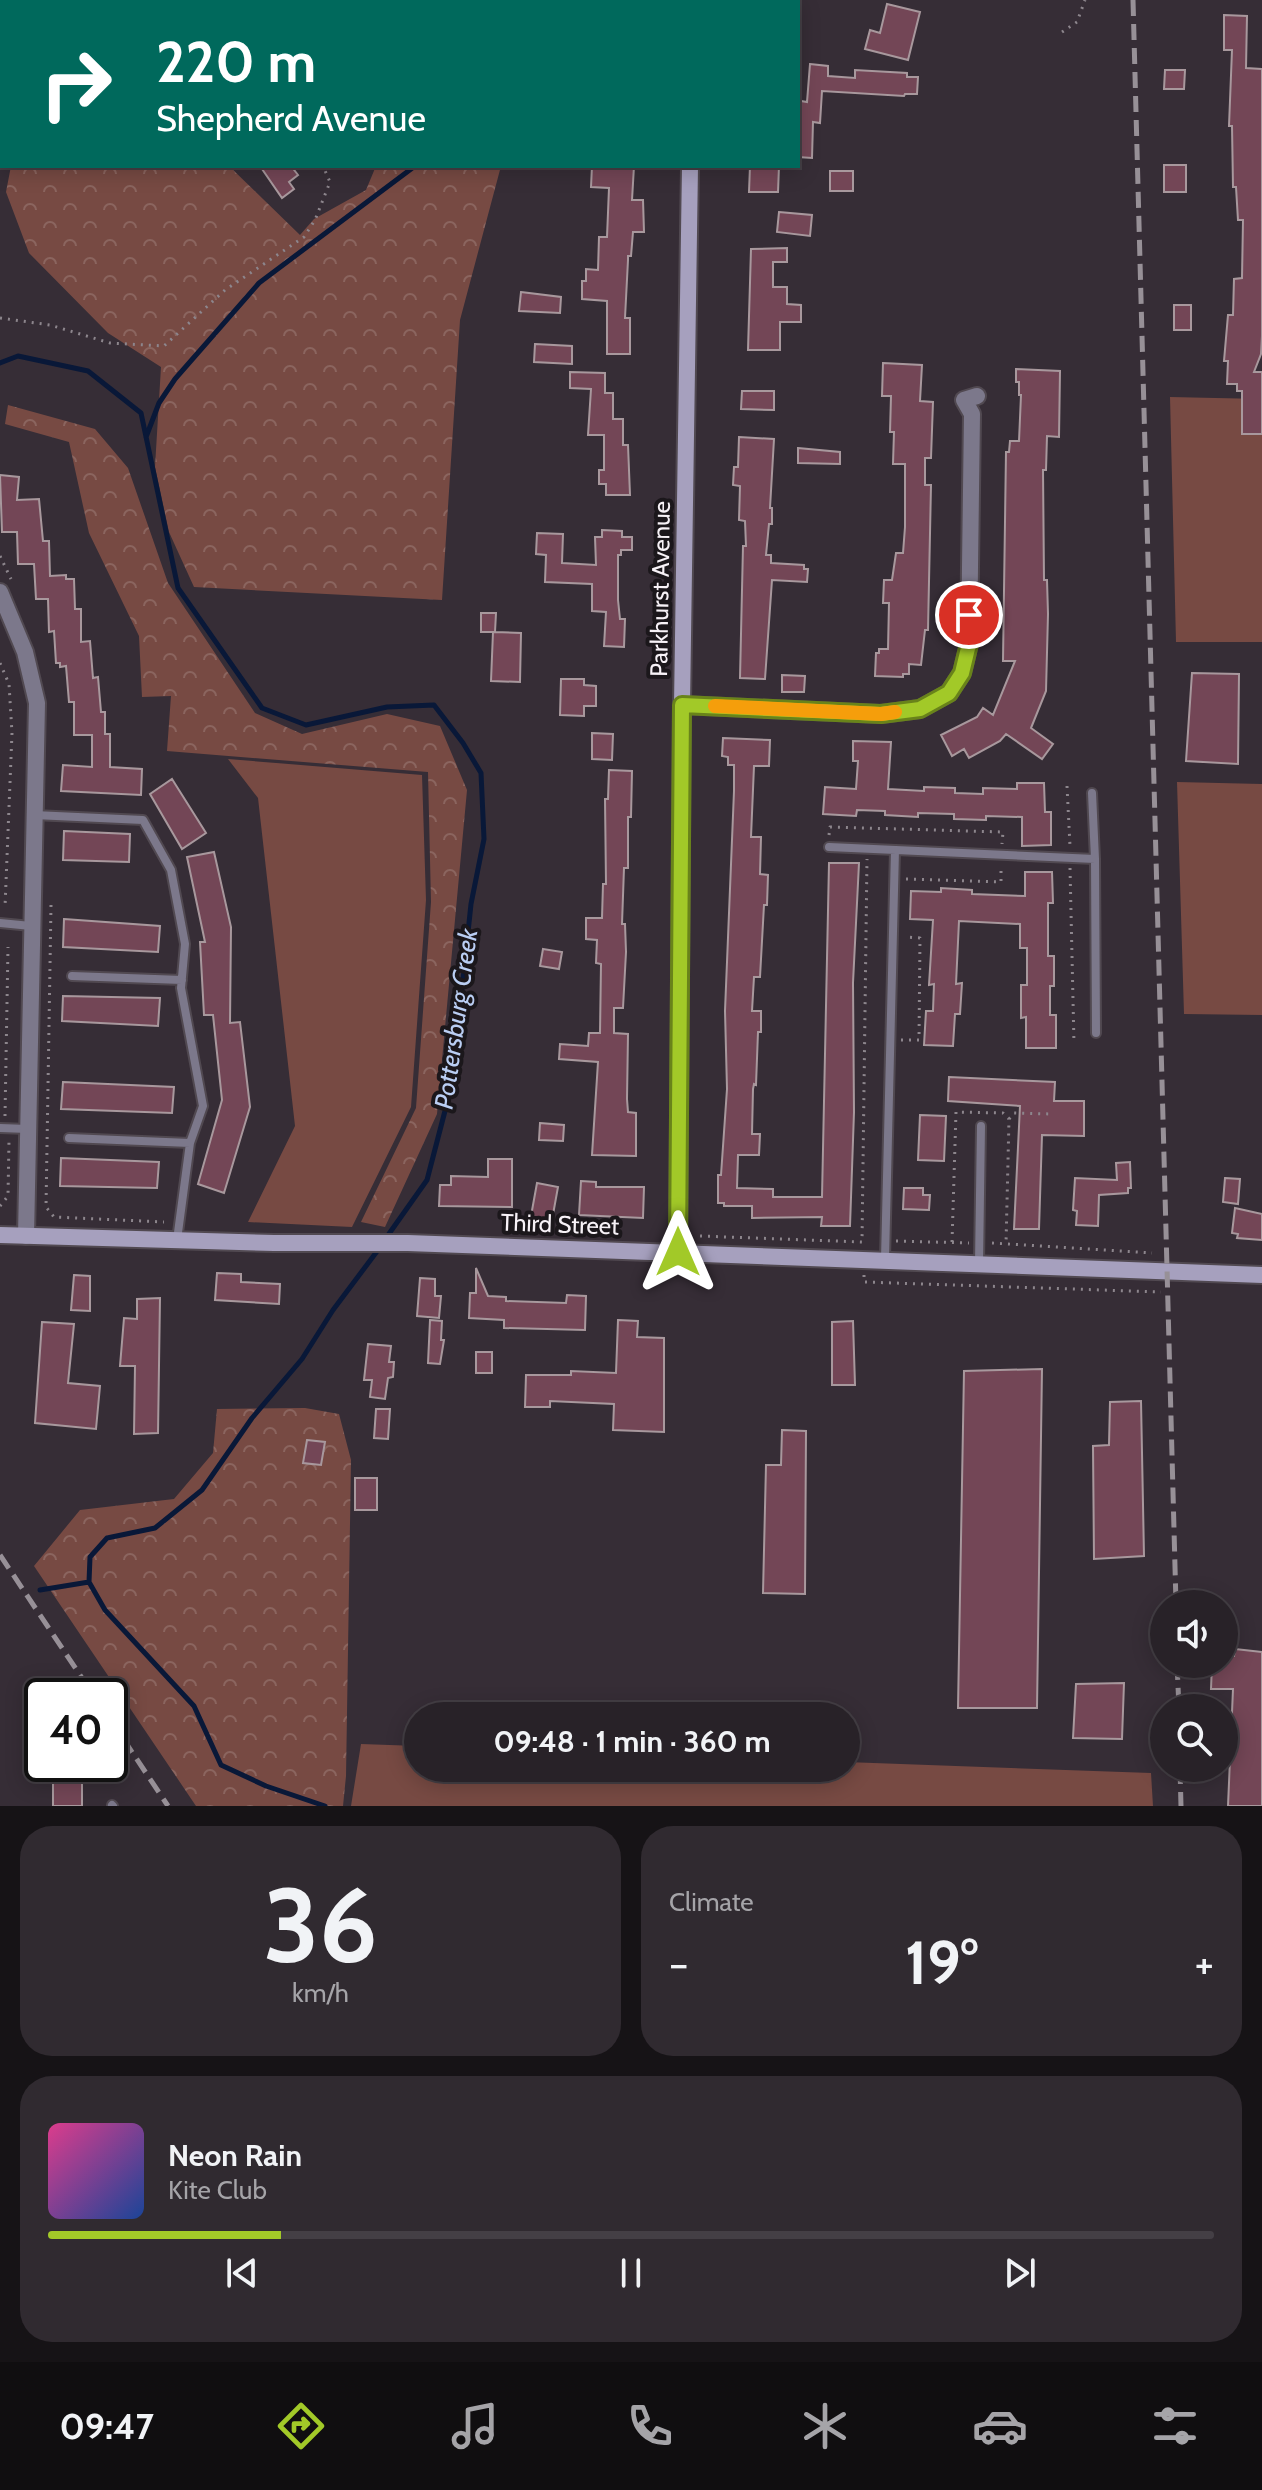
<!DOCTYPE html>
<meta charset="utf-8">
<style>
body{margin:0;font-family:Cabin,sans-serif;background:#302a30;color:#f1f3f6;height:100vh;display:flex;flex-direction:column;font-size:30px;white-space:nowrap}
*{box-sizing:border-box;margin:0}
p{font-size:26px;color:#a5a4a8}
.icon{flex:none;width:44px;height:44px;fill:none;stroke:currentColor;stroke-width:2;stroke-linecap:round;stroke-linejoin:round}
.map{position:relative;height:1806px;overflow:hidden}
.drawer{display:flex;flex-direction:column;gap:20px;padding:20px;background:#161316;flex:1}
.drawer>*{flex:none}
.hud{position:absolute;left:0px;top:0px;width:800px;height:168px;box-shadow:0 4px 20px #0003,0 0 0 2px #443f45;background:#00695c;color:#fff;overflow:hidden}
.buttons{position:absolute;left:1150px;top:1590px;display:grid;gap:16px}
.buttons a{display:grid;place-items:center;width:88px;height:88px;border-radius:50%;background:#282228;box-shadow:0 4px 20px #0003,0 0 0 2px #443f45;font-size:40px}
.speed{position:absolute;left:24px;top:1678px;display:flex;gap:16px;font-size:40px;font-weight:700;text-align:center}
.speed>*{display:grid;place-content:center;width:104px;height:104px;border-radius:50%;background:#282228;box-shadow:0 4px 20px #0003,0 0 0 2px #443f45;line-height:1}
.speed .limit{border:4px solid #111;border-radius:12px;background:#fff;color:#111}
.pin{position:absolute;display:grid;place-items:center;width:68px;height:68px;color:#fff;margin:-34px;border:4px solid #fff;border-radius:50%;box-shadow:0 2px 8px #0007}
.me{position:absolute;width:88px;margin:-44px;rotate:0deg;stroke-linejoin:round;filter:drop-shadow(0 0 6px #0008)}
.turn{display:flex;align-items:center;gap:28px;height:168px;padding:0 24px;font-size:36px}
.turn .icon{width:104px;height:104px;stroke-width:2.5}
.turn b{display:block;font-size:56px;line-height:68px}
.big{font-size:60px;font-weight:800;line-height:1.1}
.drawer .card{flex:1;display:flex;flex-direction:column;justify-content:center;gap:12px;min-width:0;padding:0 28px;border-radius:32px;background:#302a30}
.drawer .dial{align-items:center;gap:0}
.dial b{font-size:104px;line-height:1}
.song{display:flex;align-items:center;gap:24px}
.cover{width:96px;height:96px;border-radius:12px;background:linear-gradient(135deg,hsl(330 70% 55%),hsl(220 70% 35%))}
.played{height:8px;border-radius:4px;background:linear-gradient(90deg,#a2c928 20%,#443f45 20%)}
.keys{display:flex;justify-content:space-around;direction:ltr}
.heat{display:flex;justify-content:space-between;align-items:center;font-size:44px;direction:ltr}
.drawer .tiles{flex:1;display:grid;gap:20px;grid-template-columns:1fr 1fr}
.card:last-child{grid-column:span 2}
.trip{position:absolute;left:404px;top:1702px;width:456px;height:80px;border-radius:40px;background:#282228;box-shadow:0 4px 20px #0003,0 0 0 2px #443f45;font-weight:800;line-height:80px;text-align:center}
.tabs{display:flex;height:128px;justify-content:space-around;align-items:center;background:#100e10;color:#a5a4a8}
.tabs .icon{width:56px;height:56px}
.tabs .on{color:#a2c928}
.tabs b{font-size:36px;color:#f1f3f6}
.map>svg:first-child{display:block}
</style>
<div class="map">
<svg width="1262" height="1806" viewBox="0 0 1262 1806">
<defs>
<pattern id="forest-crowns" width="20" height="18" patternUnits="userSpaceOnUse" patternTransform="scale(2)"><rect width="20" height="18" fill="#774a43"/><path d="M2 6a3 3 0 1 1 6 0M12 15a3 3 0 1 1 6 0" fill="none" stroke="#8b655f"/></pattern>
</defs>
<rect width="100%" height="100%" fill="#362d36"/>
<path fill="#774a43" d="M1170,397l92,2v243h-86z
M228,759l194,16 4,125 -15,207 -59,120 -104,-5 47,-96 -37,-328z
M1177,782l85,2v231l-78,-1z
M361,1744l57,2v22h428v-6l305,11 2,33h-802z"/>
<path fill="url(#forest-crowns)" d="M11,166h218l71,69 14,-16 52,-29 10,-24h125l-41,154 -18,280 -248,-13 -25,-55 -14,-65 6,-100 -53,-34 -79,-80 -23,-61z
M8,405l87,24 33,39 40,115 87,130 47,21 85,-20 53,12 27,64 -30,324 -52,113 -24,-5 55,-114 15,-206 -3,-130 -261,-21 4,-55 -29,1 -3,-61 -50,-103 -20,-91 -64,-18z
M305,1408l34,6 12,46 -5,316 -3,30h-147l-162,-240 46,-56 94,-11 39,-46 4,-44z"/>
<g fill="none" stroke-linecap="round" stroke-linejoin="round">
<path stroke="#091838" stroke-width="5" d="M550,2l1,-2
M0,363l18,-7 70,15 53,42 37,175 84,120 44,17 81,-18 47,-2 29,38 18,30 3,66 -13,65 -19,180 -25,96 -41,58
M146,437l13,-34 16,-24 84,-96 156,-117
M40,1590l49,-8
M325,1806l-59,-20 -45,-21 -27,-59 -89,-96 -16,-28 1,-25 17,-19 48,-10 47,-38 50,-72 50,-59 31,-49 48,-64"/>
</g>
<path fill="#734656" stroke="#a8989d" stroke-width="2" d="M887,4l33,8 -12,48 -43,-11 5,-19 10,3z
M1224,15l23,1 -1,52 16,1v267l-1,18 -7,18h8v62h-20v-43h-5v-7h-10l1,-23h-4l4,-46h5l1,-36 8,-1 1,-58h-5l-2,-33h-3l-1,-61h-3l3,-76h-8z
M810,64l18,2v10l27,2v-8l52,3v4h11l-1,17h-12l-1,2 -82,-5 -2,32 -7,-1 -1,36 -14,-1 3,-56 6,1z
M1165,70h20l-1,19h-20z
M1164,165h22v27h-22z
M260,166h31l7,9 -9,7 5,7 -12,9z
M592,166h42l-2,34h11l1,32h-11l-2,24h-3v4l-3,58h5v36h-23v-53l-25,-2v-18h4v-12l12,1 1,-33h8l2,-49 -18,-1z
M750,166h29l-1,26h-29z
M830,171h23v20h-23z
M779,212l33,3 -2,21 -33,-4z
M787,248v14h-14v25h14v17l14,1v17h-21v28h-32l3,-101z
M521,292l40,5 -1,16 -41,-2z
M1174,305h17v25h-17z
M535,344l37,2v18l-38,-2z
M883,363l39,2 -2,36 13,1 -2,56h-6v27h6l-3,145h-3l-4,35 -12,-1v10h-6v3l-28,-1 1,-23h3v-4h9l1,-46h-6l1,-23h8l4,-27h7l2,-26v-63h-12l1,-32h-4l1,-36h-9z
M1016,369l44,2 -1,66 -12,-1 -1,34h-3l1,110h3l1,34 -2,77 -15,37 22,16 -11,15 -36,-25 -6,7 -31,17 -5,-9 -12,7 -11,-21 36,-18 6,-9 10,7 22,-54h-12l3,-209h3l1,-11h9l2,-46h-2v-13h-3z
M570,372l35,1v20h8v26h10v26h5l2,50h-24v-11h-7v-14h5v-35h-16l3,-46 -21,-1z
M742,391h32v19l-33,-1z
M739,437l35,2 -4,69h2v16h-3l-3,31h5v8l33,2v4h4l-1,13 -35,-2 -7,99 -25,-1 3,-132h3l-1,-25 -6,-1 1,-34 -7,-1 1,-18h4z
M798,448l42,4v12l-42,-1z
M0,475l19,2 -2,23 22,-1 4,42h6l1,35 16,-1v4h8l1,30h6v33l9,-1 3,37 5,-1 3,35h4v22h5v33l32,2 -1,26 -80,-4 2,-26 29,2v-32h-18v-33h-5l-3,-36 -6,1v-4h-4l-2,-32 -5,1 -1,-33h-12l-2,-35h-16l-1,-32h-15z
M602,530l20,1v6h10v13h-11v5h-3v45l2,19h5l-1,28 -20,-1 2,-34 -14,-1v-27l-47,-2 1,-27 -10,-1 1,-21 26,1 -1,29 34,2 -1,-28h7z
M481,613h15l-1,19 26,1 -1,49 -29,-1 2,-49h-12z
M1192,673l47,1 -1,90 -52,-3z
M782,675l23,1 -1,16h-22z
M561,679h23v6l12,1v20h-12v10l-24,-1z
M592,733l21,1 -1,26 -20,-1z
M723,738l47,2 -1,26h-15l-3,71h10l-1,37 8,1 -1,30h-3l-4,72h-6l-2,34h9v21h-3l-2,53 -2,-1 -1,5 -1,45h8l-1,21h-21l-1,33 36,1v8h49l7,-334h30l-6,120 1,129 -4,114h-29l1,-9 -70,1v-12h-28v-3h-6v-28h3l6,-86 -2,-78 9,-220v-26h-6v-8l-6,-1z
M853,741l38,1 -3,47 36,2v-4l31,1v5l28,1v-6l34,1v-6h27l1,29h6v33l-29,1v-29l-36,-1v4l-32,-1v-5l-36,-1v4l-33,-2v-4l-28,-1 -1,6 -33,-2 2,-27 31,2 2,-28h-5z
M609,770l23,1 -1,46h-3v51h-4l-2,56h3l1,28 -3,56h-9v25l14,1 -1,65 1,13 8,1v43l-44,-1 6,-93 -39,-3 1,-15 28,2 1,-13h11l1,-69 -5,-1 1,-23 -11,-1v-21h16l1,-34h3l-1,-85h3z
M172,779l34,54 -24,16 -32,-55z
M64,831l66,3 -1,28 -66,-2z
M214,852l17,75 -1,96 10,-1 10,85 -26,86 -26,-9 24,-84 -9,-85h-9l-4,-73h5l-18,-85z
M1025,872h27l1,31h-5v53h6v30h-4v29h6v33h-30v-31l-5,1v-33h6v-37h-7v-24l-61,-3 -3,63 6,-1 -2,31h-5l-2,32 -29,-1 2,-34h7l1,-27 -5,1 4,-65 -23,-1 1,-28 30,1v-4l31,2v4l53,2z
M64,919l96,7 -2,26 -95,-5z
M543,949l19,3 -3,17 -19,-3z
M63,996l97,2 -2,28 -96,-5z
M949,1077l106,5 -1,19h30v35l-42,-1 -3,94h-25l6,-123 -72,-5z
M63,1082l111,5 -2,26 -111,-4z
M920,1115l26,1 -2,45 -26,-1z
M540,1123l24,2 -1,16 -24,-1z
M61,1158l98,4 -2,26 -97,-2z
M488,1159h24v48l-73,-1 1,-21h11v-9l37,1z
M1130,1162l1,26h-3v5l-29,2 -1,31 -22,-1 1,-14 -4,-1 2,-32 42,2 -1,-17z
M1225,1178l15,1 -2,25 -15,-2z
M581,1181l15,1v5h48l-1,31 -64,-3z
M537,1183l21,4 -6,33 -21,-4z
M904,1188h19v7h7l-1,15 -26,-1z
M1235,1208l27,6v26l-25,-2 1,-4 -6,-1z
M476,1268l12,28 18,1v4l60,2 1,-8 19,1 -1,34 -81,-2v-8l-35,-2 1,-25h6z
M217,1273l24,1v8l39,2 -1,20 -64,-4z
M74,1275l16,1v35l-19,-1z
M420,1278l15,1v17h6l-2,22 -22,-2z
M160,1298l-2,135 -24,1 1,-68h-15l4,-48 13,1v-20z
M430,1320l12,1 -1,19h3l-4,24 -12,-1z
M618,1320l20,1 -1,16 27,1v94l-51,-2 1,-26 -64,-3v6h-25l1,-32h45v-4l45,2z
M853,1321l2,64h-23v-63z
M42,1322l32,2 -6,59 32,3 -4,43 -61,-6z
M368,1344l23,2 -2,16h5l-1,15 -5,1 -3,21 -15,-2 2,-17h-8z
M476,1352h16v21h-16z
M1042,1369l-5,339h-79l6,-337z
M1141,1401l3,155 -50,3 -1,-113 16,-1 1,-43z
M376,1409h14l-2,30 -14,-1z
M782,1430l24,1 -1,163 -42,-1 3,-128h15z
M307,1440l18,2 -4,23 -18,-2z
M355,1478h22v32h-22z
M1235,1649l27,3v154h-34l5,-117h-22l1,-25h12v-8h10z
M1124,1683l-2,56 -49,-1 3,-54z
M53,1783h29v23h-29z"/>
<g fill="none" stroke-linecap="round" stroke-linejoin="round">
<g stroke="#514951" stroke-width="12">
<path id="lane" d="M1092,793l3,66 1,174
M34,815l109,5 28,50 14,74 -4,44 22,118 -13,37 -13,97
M829,847l266,12
M0,923l31,3
M72,976l110,4
M0,1128l28,1
M69,1138l121,5
M885,1259l10,-409
M979,1263l2,-137
M112,1805l1,1"/>
</g>
<g stroke="#514951" stroke-width="20">
<path id="street" d="M336,2v-2
M0,592l25,60 12,51 -11,533
M682,705l199,9 39,-5 29,-16 13,-20 7,-29 3,-230 -8,-14 13,-4"/>
</g>
<g stroke="#514951" stroke-width="20">
<path id="secondary" d="M693,2v-2
M0,1235l274,8h134l854,32
M678,1252l4,-547 8,-539"/>
</g>
<path stroke="#8d868d" stroke-width="3" stroke-dasharray="2 6" stroke-linecap="butt" d="M357,2v-2
M1062,32l15,-10 8,-22
M0,318l50,7 60,18 54,3 61,-56 79,-53 11,-17 15,-38 -7,-16
M0,556l11,23
M0,663l9,21 3,49 -7,174
M1067,786l3,60
M829,835l1,-8 173,5 -1,12
M1070,868l4,176
M906,879l95,3v-15
M51,905l-5,302 8,10 110,5
M901,1040h18l1,-102 -15,-1
M5,1116l3,-169
M1009,1119l5,-6 37,1
M0,1206l8,-10 1,-55
M700,1236l162,6 5,-383
M896,1241l73,2
M952,1242l4,-130 47,1 6,6 -3,125
M992,1243l160,10
M864,1275v7l297,10"/>
<use href="#lane" stroke="#7c788b" stroke-width="8"/>
<use href="#street" stroke="#7c788b" stroke-width="16"/>
<use href="#secondary" stroke="#a6a0be" stroke-width="16"/>
<path stroke="#979097" stroke-width="5" stroke-dasharray="16 8" stroke-linecap="butt" d="M1133,0l43,1604
M0,1555l94,141
M1177,1664l2,44
M110,1719l58,87
M1180,1768l1,38"/>
</g>
<g fill="none" stroke-linecap="round" stroke-linejoin="round">
<g stroke="#69831a" stroke-width="20">
<path id="route" d="M678,1252l4,-547 199,9 39,-5 29,-16 13,-20 7,-29v-29"/>
</g>
<use href="#route" stroke="#a2c928" stroke-width="14"/>
<path stroke="#f59e0b" stroke-width="14" d="M715,706l166,8 14,-2"/>
</g>
<g text-anchor="middle" dominant-baseline="central" stroke-width="8" stroke-linejoin="round" paint-order="stroke">
<g font-size="24" fill="#f7f2f7" stroke="#1b171b">
<text transform="translate(660 589) rotate(-89)">Parkhurst Avenue</text>
<text transform="translate(560 1224) rotate(2)">Third Street</text>
</g>
<g font-size="26" font-style="italic" fill="#bacef3" stroke="#1b171b">
<text transform="translate(456 1019) rotate(-82)">Pottersburg Creek</text>
</g>
</g>
</svg>
<div class="buttons">
<a><svg class="icon" aria-label="sound" viewBox="0 0 24 24"><path d="M4 9h4l5-4v14l-5-4H4zM17 9q2 3 0 6"/></svg></a>
<a><svg class="icon" aria-label="search" viewBox="0 0 24 24"><circle cx="10" cy="10" r="6"/><path d="M15 15l6 6"/></svg></a>
</div>
<div class="speed"><div class="limit">40</div></div>
<div class="pin" style="left:969px;top:615px;background:#d93025"><svg class="icon" aria-label="arrive" viewBox="0 0 24 24"><path d="M6 21V4h12l-3 4 3 4H6"/></svg></div>
<svg class="me" style="left:678px;top:1252px" viewBox="-20 -20 40 40"><path d="M0-17L14 15 0 8-14 15z" fill="#a2c928" stroke="#fff" stroke-width="4"/></svg>
<div class="trip">09:48 · 1 min · 360 m</div>
<div class="hud">
<div class="turn"><svg class="icon" aria-label="right" viewBox="0 0 24 24"><path d="M7 20v-9h11M14 6l5 5-5 5"/></svg><div><b>220 m</b>Shepherd Avenue</div></div>
</div>
</div>
<section class="drawer">
<div class="tiles">
<div class="card dial"><b>36</b><p>km/h</p></div>
<div class="card"><p>Climate</p>
<div class="heat"><a>−</a><b class="big">19°</b><a>+</a></div>
</div>
<div class="card">
<div class="song"><i class="cover"></i><div><b>Neon Rain</b><p>Kite Club</p></div></div>
<div class="played"></div>
<div class="keys"><svg class="icon" aria-label="previous" viewBox="0 0 24 24"><path d="M18 5L8 12l10 7zM5 5v14"/></svg><svg class="icon" aria-label="pause" viewBox="0 0 24 24"><path d="M8 5v14M16 5v14"/></svg><svg class="icon" aria-label="next" viewBox="0 0 24 24"><path d="M6 5l10 7-10 7zM19 5v14"/></svg></div>
</div>
</div>
</section>
<nav class="tabs">
<b>09:47</b>
<svg class="icon on" aria-label="directions" viewBox="0 0 24 24"><path d="M12 3l9 9-9 9-9-9zM9 14v-3h6M13 9l2 2-2 2"/></svg>
<svg class="icon" aria-label="music" viewBox="0 0 24 24"><path d="M9 18V5l10-2v13"/><circle cx="6" cy="18" r="3"/><circle cx="16" cy="16" r="3"/></svg>
<svg class="icon" aria-label="phone" viewBox="0 0 24 24"><path d="M5 4h4l2 5-3 2q2 4 5 5l2-3 5 2v4C11 20 4 13 5 4z"/></svg>
<svg class="icon" aria-label="climate" viewBox="0 0 24 24"><path d="M12 3v18M4 7l16 10M4 17L20 7"/></svg>
<svg class="icon" aria-label="car" viewBox="0 0 24 24"><path d="M5 17H2v-5l4-1 3-4h7l3 4 3 1v5h-3M9 17h6M6 11h13"/><circle cx="7" cy="17" r="2"/><circle cx="17" cy="17" r="2"/></svg>
<svg class="icon" aria-label="filters" viewBox="0 0 24 24"><path d="M4 7h16M4 17h16"/><circle cx="9" cy="7" r="2"/><circle cx="15" cy="17" r="2"/></svg>
</nav>
